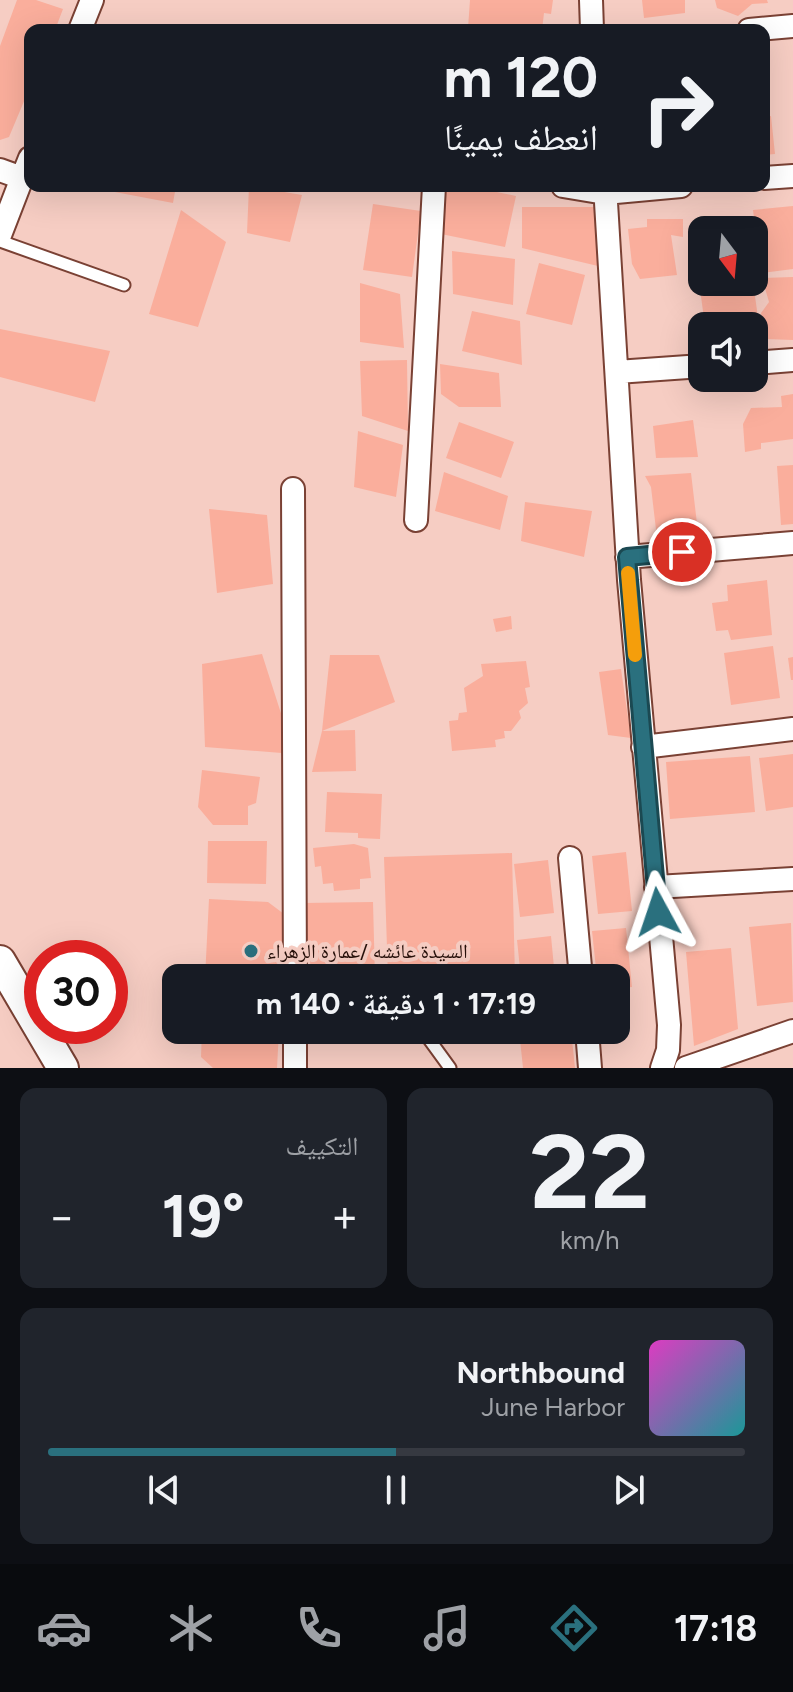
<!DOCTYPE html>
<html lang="ar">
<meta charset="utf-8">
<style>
body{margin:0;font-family:Figtree,"Noto Naskh Arabic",sans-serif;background:#20242c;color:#f1f3f6;direction:rtl;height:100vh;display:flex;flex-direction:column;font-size:30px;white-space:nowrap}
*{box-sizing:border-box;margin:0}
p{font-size:26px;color:#9ea1a6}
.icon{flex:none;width:44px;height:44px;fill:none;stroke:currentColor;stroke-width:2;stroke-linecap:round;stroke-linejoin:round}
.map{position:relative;height:1068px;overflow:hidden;direction:ltr}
.side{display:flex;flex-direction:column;gap:20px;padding:20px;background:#0d0f14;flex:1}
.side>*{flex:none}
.banner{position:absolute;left:24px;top:24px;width:746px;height:168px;border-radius:16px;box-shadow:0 8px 32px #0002;direction:rtl;background:#171b24;color:#f1f3f6;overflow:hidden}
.needle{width:52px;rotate:164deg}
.controls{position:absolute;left:688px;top:216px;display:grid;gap:16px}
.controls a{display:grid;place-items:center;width:80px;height:80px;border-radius:16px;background:#171b24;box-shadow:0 8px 32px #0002;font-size:40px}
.speed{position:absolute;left:24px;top:940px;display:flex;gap:16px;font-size:40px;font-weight:700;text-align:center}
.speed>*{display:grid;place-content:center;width:104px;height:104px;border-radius:50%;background:#171b24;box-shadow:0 8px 32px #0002;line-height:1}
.speed .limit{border:12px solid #d22;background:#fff;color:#111}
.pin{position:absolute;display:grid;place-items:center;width:68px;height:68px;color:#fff;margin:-34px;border:4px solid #fff;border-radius:50%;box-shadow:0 2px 8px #0007}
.me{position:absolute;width:88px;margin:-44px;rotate:355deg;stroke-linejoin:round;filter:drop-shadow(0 0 6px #0008)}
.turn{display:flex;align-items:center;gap:28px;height:168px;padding:0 40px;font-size:36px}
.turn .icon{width:104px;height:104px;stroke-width:2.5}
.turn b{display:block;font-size:56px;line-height:68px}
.big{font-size:60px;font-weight:700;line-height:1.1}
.side .widget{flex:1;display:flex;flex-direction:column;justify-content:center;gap:12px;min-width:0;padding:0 28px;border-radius:16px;background:#20242c}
.side .dial{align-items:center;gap:0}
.dial b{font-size:104px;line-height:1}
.song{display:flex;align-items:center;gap:24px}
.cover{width:96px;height:96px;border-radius:12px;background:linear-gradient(135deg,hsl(310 70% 55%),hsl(180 70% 35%))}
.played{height:8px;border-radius:4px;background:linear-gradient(90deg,#2a707e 50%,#363941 50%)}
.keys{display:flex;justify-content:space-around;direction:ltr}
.heat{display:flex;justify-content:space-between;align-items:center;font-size:44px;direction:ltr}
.side .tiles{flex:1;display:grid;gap:20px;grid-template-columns:1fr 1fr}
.widget:last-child{grid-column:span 2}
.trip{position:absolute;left:162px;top:964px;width:468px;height:80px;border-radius:16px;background:#171b24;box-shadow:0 8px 32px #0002;font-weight:700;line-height:80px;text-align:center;direction:rtl}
.tab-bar{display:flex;height:128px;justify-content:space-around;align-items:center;background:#090b0e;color:#9ea1a6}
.tab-bar .icon{width:56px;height:56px}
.tab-bar .on{color:#2a707e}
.tab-bar b{font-size:36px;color:#f1f3f6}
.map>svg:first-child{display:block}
</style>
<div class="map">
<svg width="793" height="1068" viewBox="0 0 793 1068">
<rect width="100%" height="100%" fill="#f6cdc3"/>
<path fill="#faae9c" d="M17,0h19l27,9 -8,21h-25v57l-21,50 -9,3v-94z
M470,0h83l-2,14 -7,-1 -2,17 -74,-2z
M642,0h43v13l-41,5z
M715,0h52l1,3 -16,1 -14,12 -21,-8z
M771,116l4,38 -11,1v-38z
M83,186h93l-3,17z
M249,186l53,9 -12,47 -43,-9z
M446,186h22l48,10 -11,51 -69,-14z
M373,204l48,7 -9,66 -49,-7z
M793,206v63l-32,4 -8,-63z
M522,207h76v59l-76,-18z
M181,210l45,32 -28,85 -49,-13z
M647,219h36v18l-12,-2 6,40 -37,4 -8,-15 -4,-35 19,-2z
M452,251l63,8 -2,46 -60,-11z
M539,263l46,12 -13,50 -46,-11z
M793,277v63l-28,-1 -4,-26 8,-11 -7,-24z
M753,282l8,57 -7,1v-14h-49l-5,-37z
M360,283l40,11 4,54 -44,-6z
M472,311l48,10 2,44 -60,-14z
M0,329l110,22 -15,51 -95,-25z
M407,360l1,71 -46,-15 -2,-55z
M440,364l59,9 2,34h-42l-18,-13z
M793,394v45l-32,4v6l-16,3 -2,-28 8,-16 31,-1 -1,-11z
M693,420l5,37 -42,1 -3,-32z
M459,422l55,20 -13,36 -55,-20z
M358,431l45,14 -7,52 -42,-10z
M793,465v59l-12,1 -4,-59z
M444,472l64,24 -8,34 -65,-19z
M691,473l7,59 -41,6 -6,-51 -6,-11z
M525,502l67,9 -8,46 -63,-16z
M209,509l58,6 6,69 -56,9z
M767,580l5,55 -41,5 -3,-10 -12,1 -4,-28 16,-2 -1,-16z
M511,616l1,13 -16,3 -3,-13z
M773,646l7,52 -49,7 -7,-52z
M262,654l32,100 -89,-7 -3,-83z
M330,655h49l16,47 -73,29z
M793,657v23h-2l-3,-22z
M526,661l4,26 -5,1 3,15 -9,8 2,7 -10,13h-7l1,7 -10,2 1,7 -44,4 -3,-30 9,-1 1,-7 8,-1 -3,-24 19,-12 -2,-12z
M621,669l10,69 -23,-3 -9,-63z
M355,730l1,41 -44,1 10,-41z
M793,754v53l-27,4 -7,-53z
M750,756l5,56 -85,7 -4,-57z
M202,770l58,7 -4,26 -8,3v19h-35l-15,-18z
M327,792l55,2 -2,45 -22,-1v-5l-33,-1z
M208,841h59l-1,43 -59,-1z
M354,844l14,4 3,30 -11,1v10l-26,2 -1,-8 -10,1 -2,-18 -6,1 -2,-19z
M626,852l6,59 -34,3 -6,-58z
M512,853l3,125h-127l-4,-121z
M548,860l6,53 -34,4 -6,-53z
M209,899l59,3 16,12 -3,64h-76z
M373,902l2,76h-63l-9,-75z
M791,923l2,79 -36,4 -8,-79z
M626,928l6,59 -16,1v-10h-19l-5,-47z
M551,936l4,42h-34l-4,-38z
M731,948l7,81 -44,17 -8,-94z
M202,1030h77l-2,38h-64l-12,-11z
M519,1030h52l4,38h-52z"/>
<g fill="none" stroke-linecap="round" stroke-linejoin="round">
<g stroke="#7a4134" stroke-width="15">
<path id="lane" d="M0,241l124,44
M426,1035l24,33"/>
</g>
<g stroke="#7a4134" stroke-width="26">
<path id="street" d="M591,0l1,30
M80,30l12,-30
M749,30l44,-4
M0,170l22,8 -22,57
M22,178l8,-20
M764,178l29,-2
M563,186l42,7 76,-7
M605,186l24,394 40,445 -1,25 -6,18
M754,363l39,-3
M617,372l85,-6
M293,489l2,489
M416,520l18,-334
M627,557l166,-14
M643,747l150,-18
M570,858l11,120
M656,887l137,-8
M295,1030v38
M587,1030l3,38
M686,1068l107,-37"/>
</g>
<g stroke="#7a4134" stroke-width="34">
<path id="secondary" d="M0,961l63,107"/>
</g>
<use href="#lane" stroke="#fff" stroke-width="11"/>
<use href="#street" stroke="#fff" stroke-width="22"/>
<use href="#secondary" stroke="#fff" stroke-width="30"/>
</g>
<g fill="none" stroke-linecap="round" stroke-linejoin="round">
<g stroke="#1b4952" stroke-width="20">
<path id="route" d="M658,912l-31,-355 55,-5"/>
</g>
<use href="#route" stroke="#2a707e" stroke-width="14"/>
<path stroke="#f59e0b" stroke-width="14" d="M628,573l7,82"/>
</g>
<circle fill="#2a707e" stroke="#f6cdc3" stroke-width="3" cx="251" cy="951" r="8"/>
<g text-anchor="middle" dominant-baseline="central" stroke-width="8" stroke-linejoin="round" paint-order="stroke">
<g font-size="20" fill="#260f09" stroke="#f6cdc3" text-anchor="start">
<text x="267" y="951">السيدة عائشه /عمارة الزهراء</text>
</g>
</g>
</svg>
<div class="controls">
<a><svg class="needle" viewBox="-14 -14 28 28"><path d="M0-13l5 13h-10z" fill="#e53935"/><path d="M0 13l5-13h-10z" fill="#9ea1a6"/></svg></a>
<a><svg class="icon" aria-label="sound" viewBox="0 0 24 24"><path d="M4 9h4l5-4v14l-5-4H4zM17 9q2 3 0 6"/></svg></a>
</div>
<div class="speed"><div class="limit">30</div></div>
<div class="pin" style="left:682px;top:552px;background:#d93025"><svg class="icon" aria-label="arrive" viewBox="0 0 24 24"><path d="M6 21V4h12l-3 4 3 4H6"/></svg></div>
<svg class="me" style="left:658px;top:912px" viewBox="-20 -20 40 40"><path d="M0-17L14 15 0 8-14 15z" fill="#2a707e" stroke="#fff" stroke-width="4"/></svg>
<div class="trip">17:19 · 1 دقيقة · 140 m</div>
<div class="banner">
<div class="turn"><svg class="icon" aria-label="right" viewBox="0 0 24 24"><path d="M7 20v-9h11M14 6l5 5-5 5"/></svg><div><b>120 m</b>انعطف يمينًا</div></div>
</div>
</div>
<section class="side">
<div class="tiles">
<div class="widget dial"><b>22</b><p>km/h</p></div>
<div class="widget"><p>التكييف</p>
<div class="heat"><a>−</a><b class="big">19°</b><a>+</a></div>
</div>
<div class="widget">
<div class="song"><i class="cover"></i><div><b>Northbound</b><p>June Harbor</p></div></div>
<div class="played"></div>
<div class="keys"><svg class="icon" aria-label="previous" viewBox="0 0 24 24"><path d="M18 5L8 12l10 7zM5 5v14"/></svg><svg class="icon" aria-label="pause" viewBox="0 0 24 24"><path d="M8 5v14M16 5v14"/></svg><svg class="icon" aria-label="next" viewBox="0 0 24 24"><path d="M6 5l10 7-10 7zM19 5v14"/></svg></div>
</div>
</div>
</section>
<nav class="tab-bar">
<b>17:18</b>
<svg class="icon on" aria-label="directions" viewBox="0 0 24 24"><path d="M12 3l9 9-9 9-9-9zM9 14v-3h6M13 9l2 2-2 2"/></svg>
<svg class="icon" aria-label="music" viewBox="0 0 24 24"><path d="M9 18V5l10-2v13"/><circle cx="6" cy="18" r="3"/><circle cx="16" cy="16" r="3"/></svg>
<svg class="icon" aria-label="phone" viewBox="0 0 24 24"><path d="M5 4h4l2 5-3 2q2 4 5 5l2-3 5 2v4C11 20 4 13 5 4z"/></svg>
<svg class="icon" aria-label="climate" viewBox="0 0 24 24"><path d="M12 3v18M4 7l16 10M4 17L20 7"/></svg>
<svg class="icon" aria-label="car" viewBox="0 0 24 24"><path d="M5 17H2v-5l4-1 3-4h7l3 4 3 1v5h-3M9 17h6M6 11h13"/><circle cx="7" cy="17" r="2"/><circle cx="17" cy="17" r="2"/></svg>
</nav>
